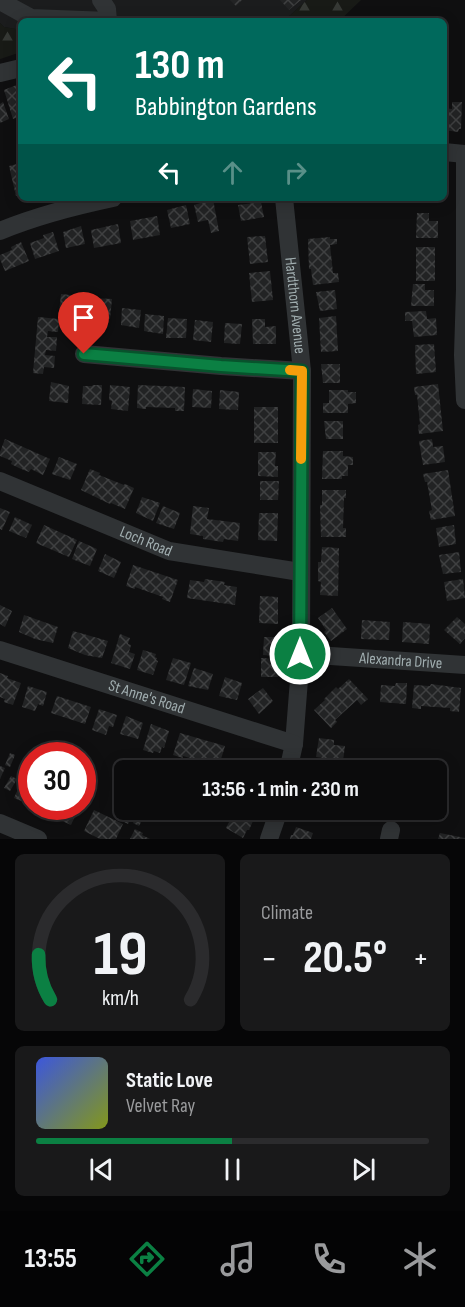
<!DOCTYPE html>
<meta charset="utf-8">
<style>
body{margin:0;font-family:"Sofia Sans Condensed",sans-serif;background:#19191a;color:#f1f3f6;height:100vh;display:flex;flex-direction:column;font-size:22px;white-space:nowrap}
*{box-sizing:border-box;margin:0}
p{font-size:20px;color:#9a9b9d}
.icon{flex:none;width:33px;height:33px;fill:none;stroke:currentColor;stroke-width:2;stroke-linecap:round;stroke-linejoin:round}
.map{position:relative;height:839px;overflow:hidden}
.details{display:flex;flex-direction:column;gap:15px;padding:15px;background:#060607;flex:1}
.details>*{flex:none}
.hud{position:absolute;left:18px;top:18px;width:429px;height:183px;border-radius:9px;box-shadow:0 3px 15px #0003,0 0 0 2px #2b2b2d;background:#00695c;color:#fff;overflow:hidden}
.speed{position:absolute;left:18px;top:742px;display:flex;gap:12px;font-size:30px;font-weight:700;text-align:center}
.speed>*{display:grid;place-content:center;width:78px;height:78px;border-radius:50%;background:#0b0b0c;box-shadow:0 3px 15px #0003,0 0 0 2px #2b2b2d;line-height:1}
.speed .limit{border:9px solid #d22;background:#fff;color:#111}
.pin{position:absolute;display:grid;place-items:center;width:51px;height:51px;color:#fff;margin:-62px -26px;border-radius:50% 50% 50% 0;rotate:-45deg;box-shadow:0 0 6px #0007}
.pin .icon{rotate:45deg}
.me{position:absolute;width:66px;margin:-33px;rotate:0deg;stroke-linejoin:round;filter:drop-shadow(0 0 4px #0008)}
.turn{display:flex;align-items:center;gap:21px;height:126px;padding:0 18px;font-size:27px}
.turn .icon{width:78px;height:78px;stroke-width:2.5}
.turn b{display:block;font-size:42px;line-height:51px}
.lanes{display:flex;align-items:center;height:57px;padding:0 18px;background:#0003;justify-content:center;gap:30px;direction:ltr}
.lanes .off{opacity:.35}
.big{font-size:45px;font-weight:700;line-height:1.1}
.details .widget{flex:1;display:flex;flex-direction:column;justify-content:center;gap:9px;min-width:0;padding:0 21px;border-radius:9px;background:#19191a}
.details .dial{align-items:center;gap:0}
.dial svg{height:156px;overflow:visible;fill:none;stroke:#2b2b2d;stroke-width:7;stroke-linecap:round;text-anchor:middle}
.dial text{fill:#f1f3f6;stroke:none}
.song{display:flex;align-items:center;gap:18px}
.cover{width:72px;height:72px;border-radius:9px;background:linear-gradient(135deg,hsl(230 70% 55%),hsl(70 70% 35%))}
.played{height:6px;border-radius:3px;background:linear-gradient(90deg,#0b8043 50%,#2b2b2d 50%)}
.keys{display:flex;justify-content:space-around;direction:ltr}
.heat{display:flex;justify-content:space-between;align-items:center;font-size:33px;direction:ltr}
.details .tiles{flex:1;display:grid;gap:15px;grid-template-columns:1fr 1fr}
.widget:last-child{grid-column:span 2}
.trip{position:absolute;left:114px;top:760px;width:333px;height:60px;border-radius:9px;background:#0b0b0c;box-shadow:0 3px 15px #0003,0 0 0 2px #2b2b2d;font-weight:700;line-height:60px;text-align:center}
.tabs{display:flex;height:96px;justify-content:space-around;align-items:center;background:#040405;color:#9a9b9d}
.tabs .icon{width:42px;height:42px}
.tabs .active{color:#0b8043}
.tabs b{font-size:27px;color:#f1f3f6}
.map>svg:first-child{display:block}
</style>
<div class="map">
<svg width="465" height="839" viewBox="0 0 465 839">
<defs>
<pattern id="forest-firs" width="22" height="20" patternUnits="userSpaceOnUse" patternTransform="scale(1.5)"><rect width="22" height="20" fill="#181a16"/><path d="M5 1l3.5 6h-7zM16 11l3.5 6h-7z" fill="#363935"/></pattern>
<pattern id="building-cross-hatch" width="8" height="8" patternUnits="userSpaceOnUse" patternTransform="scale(1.5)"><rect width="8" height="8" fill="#222324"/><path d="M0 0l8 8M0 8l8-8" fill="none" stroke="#3f4041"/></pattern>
</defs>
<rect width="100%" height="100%" fill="#0f0f10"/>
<path fill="#1b1c1d" d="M0,0h307l-23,21h-263v9l-17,-3 -4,-4z"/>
<path fill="url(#forest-firs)" d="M307,0h54l-22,21h-55z
M0,23l4,4 17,3v22l-21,7z"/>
<path fill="url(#building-cross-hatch)" d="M230,0h12l-6,6z
M280,0h21l-12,10z
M19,84l2,5v27l-8,3 -9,-29z
M3,102l6,17 -9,4v-19z
M452,102h10l-1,27h-2l-1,3 -14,-2v-22l8,1z
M17,164l2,9 2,-1v23l-5,1 -7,-30z
M213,199l6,32 -8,2 -3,-13 -10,2 -4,-17z
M261,202l3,15 -23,4 -3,-16z
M186,205l4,19 -19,4 -4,-18z
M417,213h12v8h9v17h-22z
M157,216l3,19 -27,5 -3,-19z
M118,224l3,19 -27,5 -3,-18z
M81,226l4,18 -19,4 -3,-16z
M53,232l6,19 -24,8 -5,-16 14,-5 -1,-3z
M265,236l3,26 -18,2 -3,-27z
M330,237v2h7v5l-7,1 3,28h5l1,9 -26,3 -2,-16h-2l-1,-30z
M21,242l8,19 -24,10 -5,-12v-4l12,-5 -1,-3z
M416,247h19v34h-19z
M270,271l3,29 -21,2 -3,-29z
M413,284h12v6h9v16h-23z
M335,290l2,19 -17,2 -4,-19z
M61,294l20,2 -2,16h-20z
M93,298l19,1 -2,20 -18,-4z
M122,308l19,2 -2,18 -18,-3z
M426,311l1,8 9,-1 1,17 -23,2 -2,-16h-7v-9z
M145,314l19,2 -1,18 -19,-3z
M336,316l2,35 -17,1 -2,-34z
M38,317l21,2 -1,13 -10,-1 -1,6h10l-1,14 -10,-1 -1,5 10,1 -1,12 -10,-1 -1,7 -10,-1z
M168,318l19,1 -1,19h-20z
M252,319h13v8l11,-1v18h-23z
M195,320l18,2 -2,20 -18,-2z
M225,323l17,1 -2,20 -16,-1z
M434,344l2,28 -20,2 -1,-29z
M321,364h19v19h-17z
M51,382l18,4 -1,17 -19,-2z
M438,384l5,47 -24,3 -1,-9 2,-1 -3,-29h-2l-1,-8z
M93,385h9l-1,20 -19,-1 1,-18h9z
M110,385l20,2 -2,24 -17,-2 1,-8 -3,-1z
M138,385l47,2 -1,24h-9v-3l-29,-1v2l-9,-1z
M193,389l19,2 -1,17 -19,-1z
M220,390l19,2 -1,18 -19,-1z
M329,390h19v2h8v11l-8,1v9h-25v-10h6z
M254,407h24v36h-24z
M324,421h19v18h-17z
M5,439l45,20 -7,16 -12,-6 -2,3 -10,-4 -8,-4 1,-3 -12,-5v-4z
M432,439l1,8 10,-1 2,16 -22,3 -4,-24z
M323,451h20v5l10,1v8h-5v11h-6v3h-20z
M258,452h18l-1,14h3v11l-20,-1z
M59,457l18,7 -7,16 -18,-6z
M90,469l10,4 -1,2 25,10 1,-1 9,4 -9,21 -14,-6 -1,1 -29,-14z
M448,470l7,46 -24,4 -2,-9 3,-1 -5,-28h-2l-2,-8z
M260,481h19l-1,19h-18z
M322,490h24v8h-2l-1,30h3v9h-25l-1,-32h2z
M142,497l18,6 -7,18 -17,-8z
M163,506l17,7 -6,16 -18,-6z
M193,506l16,2 -2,11 33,4 -2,18 -14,-2 -1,3 -20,-3v-3l-13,-2z
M0,508l10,4 -8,18 -2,-1z
M259,513h19l-1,28 -19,-1z
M15,517l17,8 -6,13 -17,-7z
M44,525l33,15 -8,17 -33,-14z
M454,525l2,19 -17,3 -3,-19z
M79,541l18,8 -7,17 -18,-7z
M322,547l17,1 -1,48 -18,-1 1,-13 -3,-1v-19h3z
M459,552l2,20 -18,2 -4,-19z
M105,554l16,8 -7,16 -16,-7z
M133,565l45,15 -8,22 -8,-3 1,-2 -28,-10v2l-9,-3z
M205,579l20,3 -1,3 13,2 -2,18 -48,-7 3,-18 14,2z
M463,579l2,19 -18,3 -3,-19z
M260,596l18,1v27l-19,-1z
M0,605l12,6 -7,16 -5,-3z
M332,608l15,21 -16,12 -7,-9 2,-2 -8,-12z
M24,615l34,12 -5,16 -18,-4 -16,-7z
M457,617l8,7v14l-5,6 -16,-14z
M362,620l28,2 -1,18 -28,-1z
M403,622l27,2 -1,20 -27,-2z
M73,631l35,10 -6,17 -17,-3 -17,-7z
M120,634l10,4 -2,6 3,1 -2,7 6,2 -5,15 -19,-6z
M264,637h14l-1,19 -14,-1z
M143,650l13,4 -1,3 2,1 -1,2 2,1 -5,14 -16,-5z
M173,658l18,5 -7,22 -18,-5z
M261,658l17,1v18h-17z
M194,668l19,6 -5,16 -20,-4z
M0,673l8,3 -1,2 14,5 -8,22 -9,-3 1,-3 -5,-2z
M225,677l17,6 -5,17 -18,-4z
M349,679l19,20 -7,6 -4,-5 -22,20 2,2 -6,6 -17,-18 11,-10 -1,-1 12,-12 2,2z
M396,683h11l-1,21 -26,-2 1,-17 14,1z
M431,684l30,4 -2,24 -9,-1v-3l-29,-2v3l-9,-1 2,-23 16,1z
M28,686l19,6 -4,14 -5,-2 -3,7 -13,-4z
M263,688l10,13 -14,13 -11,-15z
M57,696l34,11 -6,17 -34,-11z
M99,709l18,6 -4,12 -4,-1 -3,9 -14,-5z
M126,716l17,7 -5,16 -18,-5z
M151,724l18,7 -5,17 -2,-1 -2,6 -6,-2 -1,2 -10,-3z
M180,733l45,13 -7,23 -9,-3 1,-2 -27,-8v2l-10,-3z
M319,738l15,2v5l11,1 -2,15 -27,-4z
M10,753l5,2 -5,12 -5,-2z
M246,765l17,4v2h-19z
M0,766l5,2 -5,11z
M11,776l6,3 -7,12 -6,-3z
M22,780l10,5 -1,20 -17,-7z
M50,807h26l3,1 -8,17 -24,-11z
M94,810l29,14 -7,15h-16l-16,-8z
M128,810l6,3 -6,11 -6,-3z
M229,810l7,1 17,10 -4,9h-2l-4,8 -17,-10 5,-10 -5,-2z
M300,810h21v2l2,1 -2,9 -23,-7z
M138,812l7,3 -6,11 -6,-3z
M296,827l17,6 -2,6h-21l1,-4h2z
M135,829l8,4 -1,2 8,4h-20z
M440,833l25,5v1h-27z"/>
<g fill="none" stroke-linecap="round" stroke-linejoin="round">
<g stroke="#303335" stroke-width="18">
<path d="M0,1l31,17 77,3 -1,-12 -6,-9"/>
<path d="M0,73l21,-5"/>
<path d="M444,152l21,2"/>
<path d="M465,154v135l-2,66 2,45"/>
<path id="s1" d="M284,198l18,173 -1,283 -7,90 -6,27"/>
<path d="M0,231c36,-15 75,-25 113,-33"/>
<path d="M84,354l137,12 81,5"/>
<path id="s2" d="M0,481l169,70 131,21"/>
<path id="s3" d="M0,650l294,94"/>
<path id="s4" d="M301,654l164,11"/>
<path d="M0,823l38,16"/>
<path d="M269,839l10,-29"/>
<path d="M389,839l2,-9"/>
</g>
</g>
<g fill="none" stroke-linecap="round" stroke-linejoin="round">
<g stroke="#07532c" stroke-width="15">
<path id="route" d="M84,354l137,12 81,5 -2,283"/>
</g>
<use href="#route" stroke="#0b8043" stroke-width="10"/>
<path stroke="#f59e0b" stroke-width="10" d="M290,370l12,1 -1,88"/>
</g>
<g text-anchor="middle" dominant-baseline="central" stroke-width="6" stroke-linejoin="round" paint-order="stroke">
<g font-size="16" fill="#a1aeb0" stroke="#0a0a0b">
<text stroke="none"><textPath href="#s1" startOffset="108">Hardthorn Avenue</textPath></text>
<text stroke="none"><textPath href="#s2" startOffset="158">Loch Road</textPath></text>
<text stroke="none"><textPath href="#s4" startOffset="100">Alexandra Drive</textPath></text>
<text stroke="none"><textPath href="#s3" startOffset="154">St Anne's Road</textPath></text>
</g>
</g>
</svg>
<div class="speed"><div class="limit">30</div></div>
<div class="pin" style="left:84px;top:354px;background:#d93025"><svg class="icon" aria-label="arrive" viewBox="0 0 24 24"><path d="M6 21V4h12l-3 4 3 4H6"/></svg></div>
<svg class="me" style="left:300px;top:654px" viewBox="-20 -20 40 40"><circle r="17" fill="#0b8043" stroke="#fff" stroke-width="3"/><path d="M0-11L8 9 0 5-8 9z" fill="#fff"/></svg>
<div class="trip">13:56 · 1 min · 230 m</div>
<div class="hud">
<div class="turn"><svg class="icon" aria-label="left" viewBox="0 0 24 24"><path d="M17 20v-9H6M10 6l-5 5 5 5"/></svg><div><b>130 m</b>Babbington Gardens</div></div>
<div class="lanes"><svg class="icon" aria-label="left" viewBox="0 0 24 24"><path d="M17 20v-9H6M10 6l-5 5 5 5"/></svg><svg class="icon off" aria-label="ahead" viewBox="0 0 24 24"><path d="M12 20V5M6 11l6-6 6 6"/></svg><svg class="icon off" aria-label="right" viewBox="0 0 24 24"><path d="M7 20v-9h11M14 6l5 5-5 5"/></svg></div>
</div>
</div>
<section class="details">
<div class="tiles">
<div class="widget dial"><svg viewBox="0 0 100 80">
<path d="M14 69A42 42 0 1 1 86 69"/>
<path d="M14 69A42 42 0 0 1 8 46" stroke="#0b8043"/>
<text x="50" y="56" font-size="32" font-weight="700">19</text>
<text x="50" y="72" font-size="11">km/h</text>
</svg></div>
<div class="widget"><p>Climate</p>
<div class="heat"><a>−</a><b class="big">20.5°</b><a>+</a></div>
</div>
<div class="widget">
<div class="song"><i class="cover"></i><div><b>Static Love</b><p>Velvet Ray</p></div></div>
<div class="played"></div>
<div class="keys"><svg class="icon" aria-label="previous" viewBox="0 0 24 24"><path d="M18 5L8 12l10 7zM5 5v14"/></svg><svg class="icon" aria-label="pause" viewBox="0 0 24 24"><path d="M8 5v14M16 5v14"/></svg><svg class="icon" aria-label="next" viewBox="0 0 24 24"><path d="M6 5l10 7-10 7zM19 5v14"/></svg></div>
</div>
</div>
</section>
<nav class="tabs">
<b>13:55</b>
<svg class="icon active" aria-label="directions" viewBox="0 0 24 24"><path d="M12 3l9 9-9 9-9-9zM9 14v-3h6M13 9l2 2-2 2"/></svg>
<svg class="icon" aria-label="music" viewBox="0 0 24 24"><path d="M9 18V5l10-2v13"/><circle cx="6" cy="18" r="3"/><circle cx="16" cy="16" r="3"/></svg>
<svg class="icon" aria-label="phone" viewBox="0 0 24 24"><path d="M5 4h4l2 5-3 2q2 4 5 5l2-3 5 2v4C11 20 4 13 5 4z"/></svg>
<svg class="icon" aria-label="climate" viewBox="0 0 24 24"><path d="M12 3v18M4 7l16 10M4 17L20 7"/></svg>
</nav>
